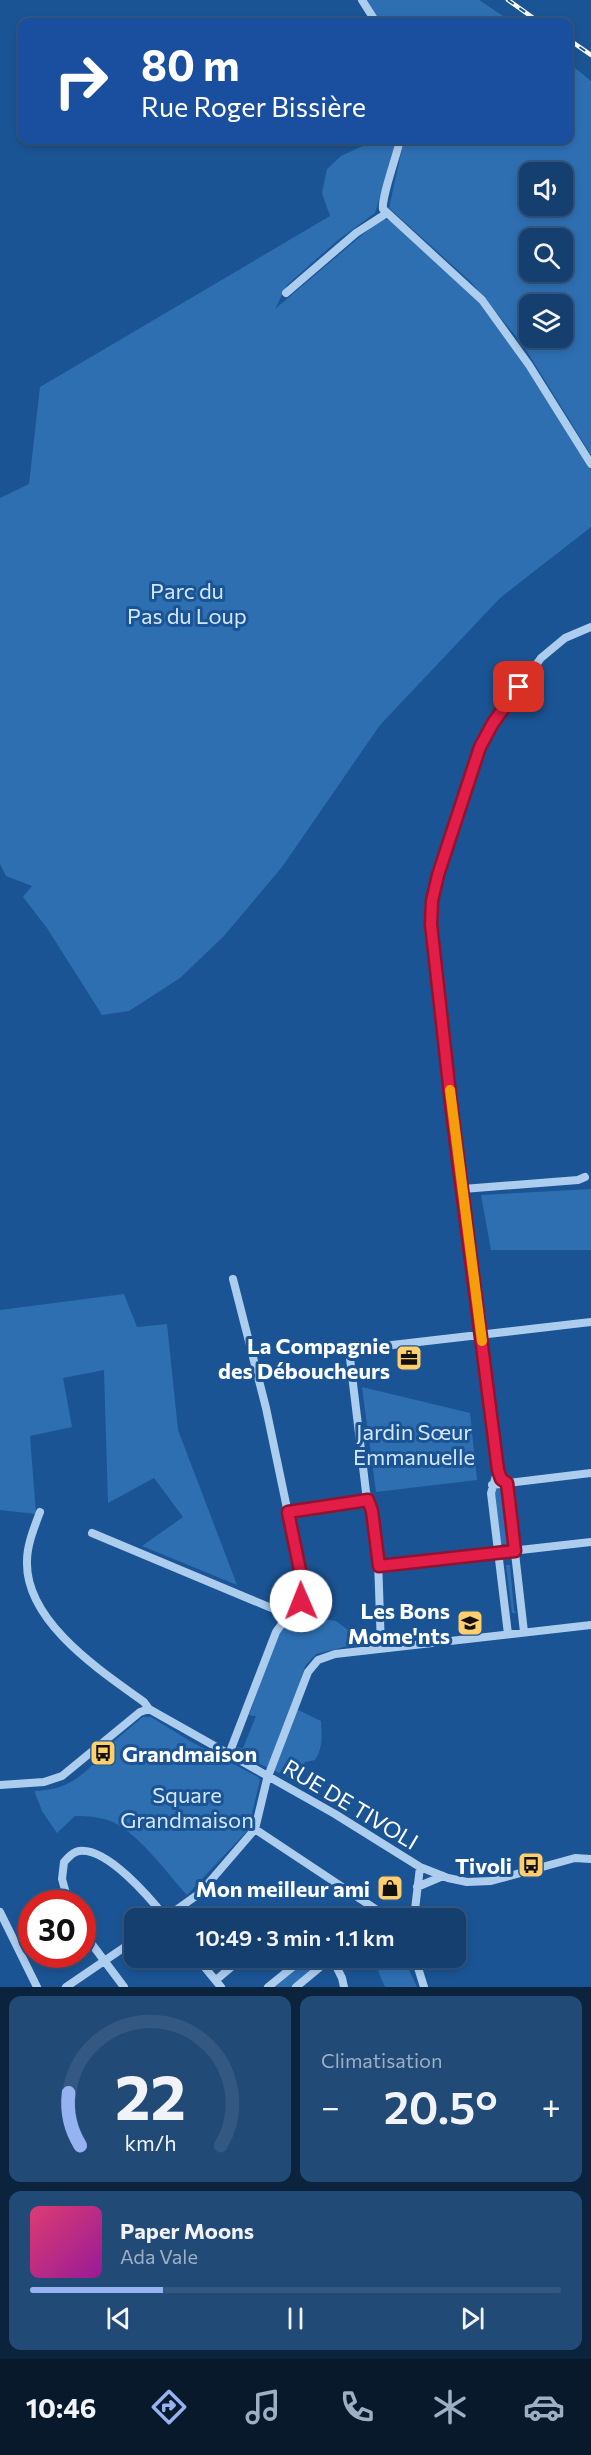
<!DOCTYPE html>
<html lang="fr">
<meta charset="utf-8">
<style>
body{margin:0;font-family:Commissioner,sans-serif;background:#214a77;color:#f1f3f6;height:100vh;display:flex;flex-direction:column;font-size:22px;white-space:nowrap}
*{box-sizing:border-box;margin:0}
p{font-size:20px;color:#9dafc3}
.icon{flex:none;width:33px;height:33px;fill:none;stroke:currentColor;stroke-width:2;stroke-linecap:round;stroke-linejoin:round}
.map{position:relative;height:1987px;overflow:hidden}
.side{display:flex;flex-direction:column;gap:9px;padding:9px;background:#0b233d;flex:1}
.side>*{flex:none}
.top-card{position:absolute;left:18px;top:18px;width:555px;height:126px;border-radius:12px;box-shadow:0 3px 9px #0003,0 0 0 2px #335882;background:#1a4fa0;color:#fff;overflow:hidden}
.buttons{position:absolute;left:519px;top:162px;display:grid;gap:12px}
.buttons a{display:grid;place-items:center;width:54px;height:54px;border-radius:12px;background:#143f6f;box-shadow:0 3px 9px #0003,0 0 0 2px #335882;font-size:30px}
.speed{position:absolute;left:18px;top:1890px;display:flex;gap:12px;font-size:30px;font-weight:700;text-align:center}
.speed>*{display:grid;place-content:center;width:78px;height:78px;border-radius:50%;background:#143f6f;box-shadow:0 3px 9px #0003,0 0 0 2px #335882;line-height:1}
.speed .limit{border:9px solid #d22;background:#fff;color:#111}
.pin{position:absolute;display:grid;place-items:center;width:51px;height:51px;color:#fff;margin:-26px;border-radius:12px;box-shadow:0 3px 9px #0006}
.me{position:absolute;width:66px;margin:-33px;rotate:359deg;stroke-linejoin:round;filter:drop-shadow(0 0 4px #0008)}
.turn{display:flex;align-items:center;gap:21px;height:126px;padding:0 24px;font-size:27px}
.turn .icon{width:78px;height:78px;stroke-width:2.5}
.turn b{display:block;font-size:42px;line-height:51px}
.big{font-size:45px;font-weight:600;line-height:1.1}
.side .tile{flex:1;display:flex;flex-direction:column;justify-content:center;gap:9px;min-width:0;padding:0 21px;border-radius:12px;background:#214a77}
.side .dial{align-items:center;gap:0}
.dial svg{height:156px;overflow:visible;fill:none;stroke:#335882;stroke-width:7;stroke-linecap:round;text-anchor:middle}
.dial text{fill:#f1f3f6;stroke:none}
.song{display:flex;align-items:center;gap:18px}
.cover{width:72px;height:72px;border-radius:9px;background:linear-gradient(135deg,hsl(340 70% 55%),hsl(300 70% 35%))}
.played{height:6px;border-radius:3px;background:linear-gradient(90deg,#95b2f1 25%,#335882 25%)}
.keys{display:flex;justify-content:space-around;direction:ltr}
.heat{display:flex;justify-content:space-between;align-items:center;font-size:33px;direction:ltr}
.side .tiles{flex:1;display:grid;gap:9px;grid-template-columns:1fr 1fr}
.tile:last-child{grid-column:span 2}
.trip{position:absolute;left:124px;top:1908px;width:342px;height:60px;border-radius:12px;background:#143f6f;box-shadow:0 3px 9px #0003,0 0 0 2px #335882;font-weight:600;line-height:60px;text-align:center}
.menu{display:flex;height:96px;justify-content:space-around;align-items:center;background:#08192c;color:#9dafc3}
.menu .icon{width:42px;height:42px}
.menu .on{color:#95b2f1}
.menu b{font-size:27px;color:#f1f3f6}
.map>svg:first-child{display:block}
</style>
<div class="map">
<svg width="591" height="1987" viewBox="0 0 591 1987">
<rect width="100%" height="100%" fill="#1b5494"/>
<path fill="#2e6fb2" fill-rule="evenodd" d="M367,0h112l33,22h-131z
M569,63l22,18v374l-68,-110 -52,-63 -82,-74 15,-68h164zM530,172h32v34h-32zM530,238h32v34h-32zM530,304h32v34h-32z
M396,141l-21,72 -37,27 -51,45 -12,24 106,-90 9,1 87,80 56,77 58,94v56l-91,71 -120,127 -98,142 -58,69 -44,42 -51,33 -27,4 -55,-87 -24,-31 9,-11 -26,-10 -6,-12v-366l29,-14 11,-97 290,-171 -8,-23 5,-24 14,-13 24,-11z
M591,1189v61h-100l-10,-55z
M124,1294l13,33 30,-3 11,106 59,155 -95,-39 41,-29 -29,-39 -46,25 -4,-133 -41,8 9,49 -42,9 6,78 -36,-4v-200z
M362,1387l108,26 7,67 -101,12z
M496,1488h8l6,57 -10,-1 -6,-50z
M506,1565h4l4,45 2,3h-4z
M315,1618l21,3 12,9 4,15 -36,9 -11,12 -13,41 29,14c1,15 2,27 -6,39l-10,2 -9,18c-15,-7 -51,-20 -59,-33l6,1 13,-32 -7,-1 30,-83 8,-9z
M143,1717h8l39,24 68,36 2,3 -12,50 -61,65c-22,-24 -45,-58 -74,-73 -12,-5 -25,-6 -38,-6l-18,17 -15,-22 -7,-18v-2c36,-2 45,-15 71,-38l1,-6z
M311,1958h10l3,3 -33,26h-17z
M376,1958l5,4 27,6 9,19h-32l-12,-28z"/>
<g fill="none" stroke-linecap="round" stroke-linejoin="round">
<path stroke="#adcdef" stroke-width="8" d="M362,0l14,22
M400,140c-3,15 -19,58 -17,69l99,91 47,65 62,99
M286,293l70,-60 31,-20
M463,1189l115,-9 7,-3
M233,1279l33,129 36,172 -1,21 -15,17
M498,1469l-7,24 17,141
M492,1485l99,-12
M40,1512c-6,16 -13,33 -13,49 -2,61 74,110 117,141l5,7 186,105 85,53 28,11 19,4 24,-1 84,-23 16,1
M288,1512l80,-12
M92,1533l189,79 5,6 -10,14 -47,122
M379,1566l212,-24
M524,1632l-17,-149 -6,-4 -3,-10 -46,-357 -20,-177v-34l6,-26 38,-118 12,-26 53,-73 24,-20 26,-11
M381,1648l-3,-89 -6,-48 -6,-19 -17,-142 242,-28
M0,1785l44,-3 18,-6 78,-64 9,-3
M255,1829l134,89
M417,1887l26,-11
M69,1904l-7,-25 2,-17c4,-4 8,-10 15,-11 28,-4 71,47 87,67
M0,1912l37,75
M165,1918l35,-25 55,-64 12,-50 41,-107 10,-12 17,-6 256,-29
M414,1918l6,-51
M82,1931l42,56
M197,1958l24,29
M332,1958l10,20 2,9
M391,1958l25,5
M415,1958l9,29
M216,1980l26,-22
M66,1987l69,-47
M268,1987l36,-29
M296,1987l35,-29"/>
<g stroke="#fff" stroke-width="4.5">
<path id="rail" d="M508,0l31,22
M568,39l23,16"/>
</g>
<use href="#rail" stroke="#1b5494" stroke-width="2" stroke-dasharray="7" stroke-linecap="butt"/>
</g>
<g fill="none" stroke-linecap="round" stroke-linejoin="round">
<g stroke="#92132f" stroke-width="15">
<path id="route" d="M301,1601l1,-21 -14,-68 80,-12 4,11 7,55 136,-15 -8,-68 -6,-4 -3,-9 -46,-358 -21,-188 1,-23 6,-26 42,-128 13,-24 26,-36"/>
</g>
<use href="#route" stroke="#e11d48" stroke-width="10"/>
<path stroke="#f59e0b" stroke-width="10" d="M450,1090l32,251"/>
</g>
<defs>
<g id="office-square" transform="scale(1.35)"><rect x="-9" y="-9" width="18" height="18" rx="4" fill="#ffcf6b" stroke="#1b5494"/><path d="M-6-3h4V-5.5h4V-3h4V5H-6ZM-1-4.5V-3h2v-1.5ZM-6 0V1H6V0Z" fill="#111"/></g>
<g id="school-square" transform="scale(1.35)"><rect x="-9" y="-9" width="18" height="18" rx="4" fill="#ffcf6b" stroke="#1b5494"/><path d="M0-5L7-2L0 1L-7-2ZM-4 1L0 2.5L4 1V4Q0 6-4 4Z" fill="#111"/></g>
<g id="bus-square" transform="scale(1.35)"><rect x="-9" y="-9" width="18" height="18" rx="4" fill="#ffcf6b" stroke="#1b5494"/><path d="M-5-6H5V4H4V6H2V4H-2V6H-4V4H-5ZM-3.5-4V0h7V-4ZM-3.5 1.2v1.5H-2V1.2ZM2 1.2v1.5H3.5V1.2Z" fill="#111"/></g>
<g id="shop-square" transform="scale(1.35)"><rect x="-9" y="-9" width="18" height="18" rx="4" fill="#ffcf6b" stroke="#1b5494"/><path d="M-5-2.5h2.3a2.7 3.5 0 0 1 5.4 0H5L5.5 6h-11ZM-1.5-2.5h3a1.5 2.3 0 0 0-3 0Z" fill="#111"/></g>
</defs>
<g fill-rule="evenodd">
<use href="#office-square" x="409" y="1358"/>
<use href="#school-square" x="470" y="1623"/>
<use href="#bus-square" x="103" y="1753"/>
<use href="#bus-square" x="531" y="1865"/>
<use href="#shop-square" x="390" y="1888"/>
</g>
<g text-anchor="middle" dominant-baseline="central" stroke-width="6" stroke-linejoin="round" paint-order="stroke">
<g font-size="22" fill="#d3e7fb" stroke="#1b5494">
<text x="187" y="590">Parc du<tspan x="187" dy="25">Pas du Loup</tspan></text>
<text x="414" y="1431">Jardin Sœur<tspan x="414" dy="25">Emmanuelle</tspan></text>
<text x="187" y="1794">Square<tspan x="187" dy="25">Grandmaison</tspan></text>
</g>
<g font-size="22" font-weight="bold" fill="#fff" stroke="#1b5494" text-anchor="end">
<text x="390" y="1345">La Compagnie<tspan x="390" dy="25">des Déboucheurs</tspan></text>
<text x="450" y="1610">Les Bons<tspan x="450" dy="25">Mome'nts</tspan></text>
<text x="122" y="1753" text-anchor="start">Grandmaison</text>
<text x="512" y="1865">Tivoli</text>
<text x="370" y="1888">Mon meilleur ami</text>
</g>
<g font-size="22" fill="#fff" stroke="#1b5494">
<text transform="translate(351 1804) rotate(31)">RUE DE TIVOLI</text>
</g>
</g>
</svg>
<div class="buttons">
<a><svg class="icon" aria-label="sound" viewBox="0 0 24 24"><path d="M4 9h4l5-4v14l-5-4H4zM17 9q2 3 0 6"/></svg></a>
<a><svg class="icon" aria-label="search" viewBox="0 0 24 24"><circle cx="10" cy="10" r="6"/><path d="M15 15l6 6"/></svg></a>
<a><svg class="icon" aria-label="layers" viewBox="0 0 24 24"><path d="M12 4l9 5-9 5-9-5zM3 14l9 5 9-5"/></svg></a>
</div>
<div class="speed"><div class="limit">30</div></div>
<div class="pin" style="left:519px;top:687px;background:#d93025"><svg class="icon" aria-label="arrive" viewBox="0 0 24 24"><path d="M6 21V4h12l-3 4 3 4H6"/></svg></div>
<svg class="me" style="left:301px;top:1601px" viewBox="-20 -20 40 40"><circle r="19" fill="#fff"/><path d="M0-13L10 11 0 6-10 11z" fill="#e11d48"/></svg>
<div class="trip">10:49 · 3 min · 1.1 km</div>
<div class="top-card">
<div class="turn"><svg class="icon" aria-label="right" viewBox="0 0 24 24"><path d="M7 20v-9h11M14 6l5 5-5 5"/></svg><div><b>80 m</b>Rue Roger Bissière</div></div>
</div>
</div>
<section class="side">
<div class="tiles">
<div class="tile dial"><svg viewBox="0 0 100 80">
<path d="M14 69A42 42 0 1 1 86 69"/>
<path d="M14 69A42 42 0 0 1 8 42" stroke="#95b2f1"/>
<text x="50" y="56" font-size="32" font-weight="700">22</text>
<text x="50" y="72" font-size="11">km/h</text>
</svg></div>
<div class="tile"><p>Climatisation</p>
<div class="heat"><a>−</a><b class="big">20.5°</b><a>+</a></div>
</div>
<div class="tile">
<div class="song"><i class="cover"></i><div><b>Paper Moons</b><p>Ada Vale</p></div></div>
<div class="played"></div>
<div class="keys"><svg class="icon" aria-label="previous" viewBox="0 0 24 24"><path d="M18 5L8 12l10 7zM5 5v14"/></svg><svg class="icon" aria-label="pause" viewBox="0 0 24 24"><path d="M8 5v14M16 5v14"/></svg><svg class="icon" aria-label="next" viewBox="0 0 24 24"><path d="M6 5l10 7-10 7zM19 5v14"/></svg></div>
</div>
</div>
</section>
<nav class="menu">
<b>10:46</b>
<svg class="icon on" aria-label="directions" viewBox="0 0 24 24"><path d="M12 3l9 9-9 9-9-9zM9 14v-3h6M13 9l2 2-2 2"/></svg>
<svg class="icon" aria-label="music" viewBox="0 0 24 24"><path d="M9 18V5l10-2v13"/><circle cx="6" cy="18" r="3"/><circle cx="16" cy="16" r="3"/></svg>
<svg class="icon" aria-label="phone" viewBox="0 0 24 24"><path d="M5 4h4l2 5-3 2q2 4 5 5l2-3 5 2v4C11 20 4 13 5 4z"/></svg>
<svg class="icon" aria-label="climate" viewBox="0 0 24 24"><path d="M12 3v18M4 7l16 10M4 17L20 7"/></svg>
<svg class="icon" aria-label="car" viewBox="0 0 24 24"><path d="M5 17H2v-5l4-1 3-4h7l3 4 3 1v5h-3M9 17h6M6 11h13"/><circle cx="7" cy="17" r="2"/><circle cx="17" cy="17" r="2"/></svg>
</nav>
